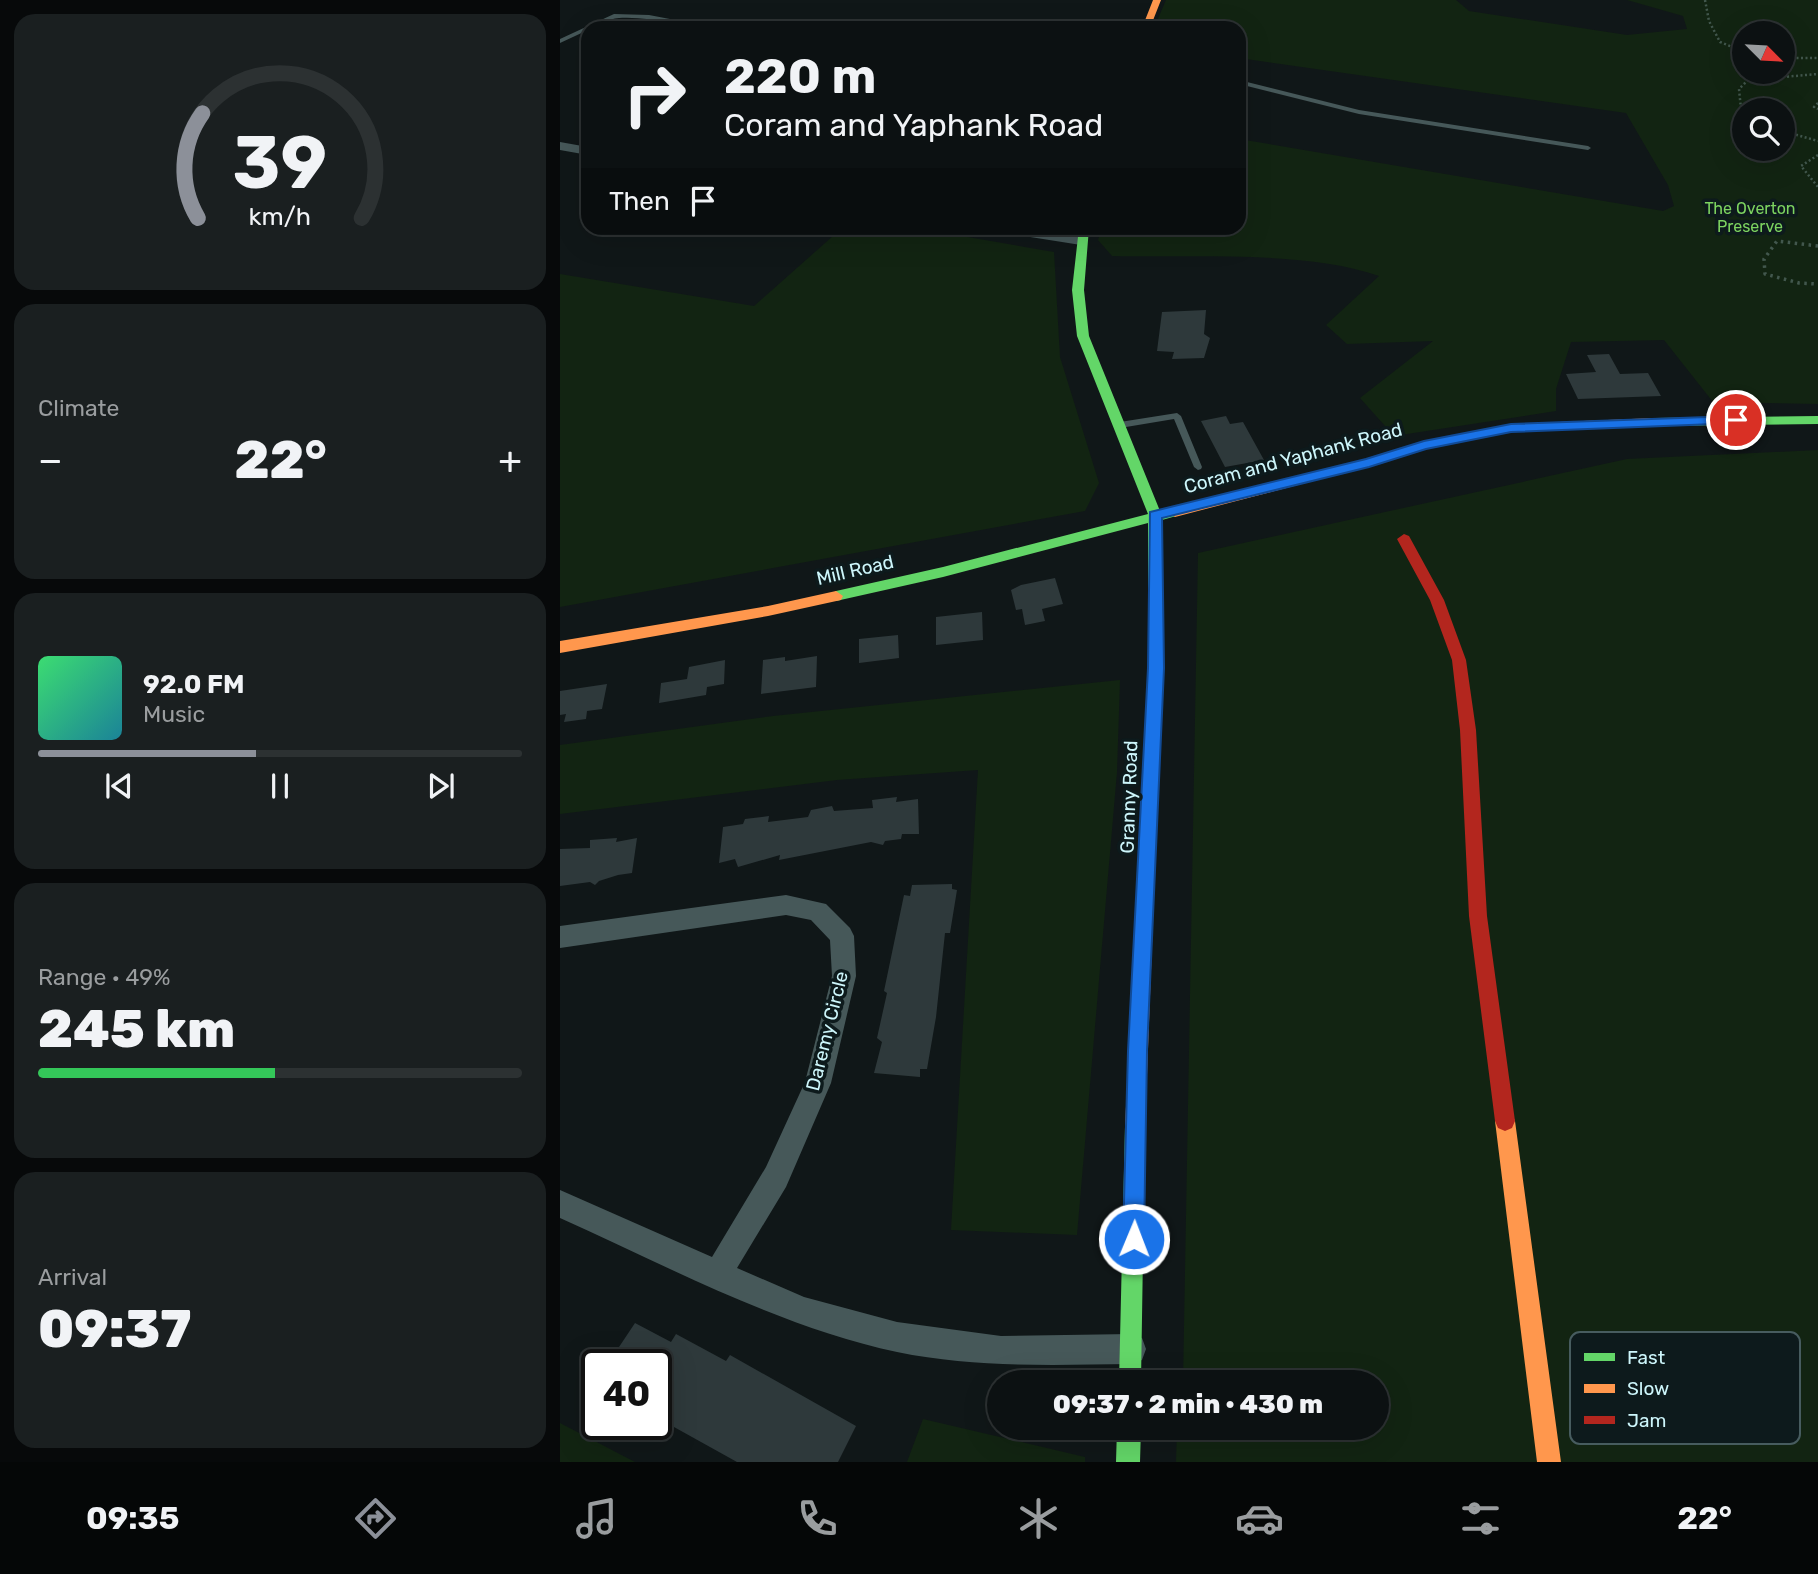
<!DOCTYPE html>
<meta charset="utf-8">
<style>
body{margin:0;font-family:Rubik,sans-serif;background:#1a1f20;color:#f1f3f6;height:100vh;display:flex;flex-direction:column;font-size:26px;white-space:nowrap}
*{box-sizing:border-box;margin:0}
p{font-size:23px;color:#9a9d9f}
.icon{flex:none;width:38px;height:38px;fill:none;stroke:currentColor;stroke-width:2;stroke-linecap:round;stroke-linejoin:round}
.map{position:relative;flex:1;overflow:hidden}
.panel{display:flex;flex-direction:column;gap:14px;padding:14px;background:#07090a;width:560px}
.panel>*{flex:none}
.banner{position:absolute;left:21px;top:21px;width:665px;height:214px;border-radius:21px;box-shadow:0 7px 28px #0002,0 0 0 2px #2c3132;background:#0c1112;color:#f1f3f6;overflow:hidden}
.needle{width:46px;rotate:114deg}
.fabs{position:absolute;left:1172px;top:21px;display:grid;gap:14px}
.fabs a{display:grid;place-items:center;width:63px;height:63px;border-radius:50%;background:#0c1112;box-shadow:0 7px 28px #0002,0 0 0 2px #2c3132;font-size:35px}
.speed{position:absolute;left:21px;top:1349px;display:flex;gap:14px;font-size:35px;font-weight:700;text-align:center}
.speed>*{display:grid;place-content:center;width:91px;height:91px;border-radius:50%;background:#0c1112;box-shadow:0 7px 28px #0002,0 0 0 2px #2c3132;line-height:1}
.speed .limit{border:4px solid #111;border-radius:10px;background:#fff;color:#111}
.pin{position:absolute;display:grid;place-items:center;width:60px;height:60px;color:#fff;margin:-30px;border:4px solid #fff;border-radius:50%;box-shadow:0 2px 7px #0007}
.me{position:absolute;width:77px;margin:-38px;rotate:1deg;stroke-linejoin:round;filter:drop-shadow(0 0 5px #0008)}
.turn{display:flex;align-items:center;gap:24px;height:147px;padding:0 28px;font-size:32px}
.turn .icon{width:91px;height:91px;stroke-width:2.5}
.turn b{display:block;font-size:49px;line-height:60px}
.then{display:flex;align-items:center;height:66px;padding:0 28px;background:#0003;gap:14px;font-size:26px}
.big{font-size:52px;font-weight:800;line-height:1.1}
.panel .widget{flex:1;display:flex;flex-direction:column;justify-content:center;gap:10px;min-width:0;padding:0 24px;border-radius:21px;background:#1a1f20}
.panel .dial{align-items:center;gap:0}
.dial svg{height:182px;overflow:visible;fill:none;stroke:#2c3132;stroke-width:7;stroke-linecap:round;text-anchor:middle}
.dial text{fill:#f1f3f6;stroke:none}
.song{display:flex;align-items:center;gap:21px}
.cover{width:84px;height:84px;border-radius:10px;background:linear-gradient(135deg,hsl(140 70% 55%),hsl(190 70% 35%))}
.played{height:7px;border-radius:4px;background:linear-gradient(90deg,#8c9099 45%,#2c3132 45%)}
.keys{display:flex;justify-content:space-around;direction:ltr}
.heat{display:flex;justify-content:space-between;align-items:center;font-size:38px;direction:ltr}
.charge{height:10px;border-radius:5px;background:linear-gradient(90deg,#34c759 49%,#2c3132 0)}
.trip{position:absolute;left:427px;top:1370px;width:402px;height:70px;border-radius:35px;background:#0c1112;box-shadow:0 7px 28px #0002,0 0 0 2px #2c3132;font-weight:800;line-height:70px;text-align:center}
.tabs{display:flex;height:112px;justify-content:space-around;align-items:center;background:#050707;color:#9a9d9f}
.tabs .icon{width:49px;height:49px}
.tabs .on{color:#8c9099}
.tabs b{font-size:32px;color:#f1f3f6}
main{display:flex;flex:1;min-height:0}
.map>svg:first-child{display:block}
</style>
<main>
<section class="panel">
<div class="widget dial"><svg viewBox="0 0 100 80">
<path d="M14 69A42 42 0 1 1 86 69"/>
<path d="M14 69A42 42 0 0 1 16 23" stroke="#8c9099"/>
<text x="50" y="56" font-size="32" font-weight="700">39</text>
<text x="50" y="72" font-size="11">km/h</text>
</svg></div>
<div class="widget"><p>Climate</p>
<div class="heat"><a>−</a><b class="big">22°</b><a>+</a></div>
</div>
<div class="widget">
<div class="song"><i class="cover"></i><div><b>92.0 FM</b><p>Music</p></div></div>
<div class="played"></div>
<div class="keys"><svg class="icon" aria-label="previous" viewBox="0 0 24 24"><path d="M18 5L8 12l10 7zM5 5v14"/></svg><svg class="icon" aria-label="pause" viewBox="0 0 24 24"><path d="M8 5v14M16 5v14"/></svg><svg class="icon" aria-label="next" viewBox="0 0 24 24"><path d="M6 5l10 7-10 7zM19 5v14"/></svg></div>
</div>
<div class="widget"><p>Range · 49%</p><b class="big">245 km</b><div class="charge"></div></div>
<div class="widget"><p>Arrival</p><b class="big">09:37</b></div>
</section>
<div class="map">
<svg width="1258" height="1462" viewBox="0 0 1258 1462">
<rect width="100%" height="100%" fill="#101718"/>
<path fill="#122412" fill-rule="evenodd" d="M606,0h290l13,11 158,24 60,-6 -4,-13 -56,-16h191v404l-105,-2 -49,-62 -93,2 -15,47v22l-162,25 -34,-38 73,-57 -86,3 -21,-19 53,-49c-73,-26 -188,-18 -267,-20l-14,-16 4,-12h137v-89l424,72 11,-5 -6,-21 -42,-72 -387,-55v-30h-85zM1223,33v39h-38v-39zM1185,110h38v39h-38z
M282,228h74l138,24 6,105 39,126 -14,28 -525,96v-333l194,32z
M1258,450v1012h-642l1,-34h200v-46h-194l15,-829 429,-94z
M560,680l-3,92 -40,463 -126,-5 27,-460 -141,10 -277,34v-69l213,-29z
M363,1419l162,38v5h-178z
M0,1423l75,39h-75z"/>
<path fill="#2e393b" d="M646,310l-2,24 6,4 -6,20 -32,1 2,-7 -17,-1 5,-39z
M1049,354l11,20 28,-1 13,23 -83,3 -12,-25 30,-2 -9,-17z
M666,416l4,8 13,-2 21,38 -39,7 -24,-46z
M495,578l8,26 -21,5 3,12 -20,4 -3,-16 -6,1 -5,-20 10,-5z
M422,612l1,28 -47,5v-28z
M338,635l1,23 -40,5v-24z
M257,656l-1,31 -55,7 2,-34 22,-3v4z
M165,660l-1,24 -17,3 -1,8 -47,8 2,-20 26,-4 2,-12z
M47,684l-5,25 -15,2 -1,8 -22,3 2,-8 -6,1v-24z
M337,797l-1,5 22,-3 1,35h-17l-1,5 -16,2 -2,4 -12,-3 -92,18 1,-5 -42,12 -3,-8 -16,4 4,-36 20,-3 2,-5 24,-3 -1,6 40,-5 3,-7 21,-4 2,5 39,-3 -1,-8z
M57,838l-1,4 21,-4 -5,35 -14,2 -19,6 -4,4 -5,-3 -30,4v-37l30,-1v-8z
M392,884v5l5,1 -7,43h-5l-9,84 -9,52h-7v8l-46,-4 8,-31 -5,-4 10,-45 -3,-2 20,-96 6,1 2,-11z
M75,1323l36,19 5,-8 50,27 4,-6 126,71 -18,36h-101l-81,-45v-52h-49z"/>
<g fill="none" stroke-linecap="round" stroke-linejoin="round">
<path stroke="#42574d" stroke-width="2.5" stroke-dasharray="2 2.5" stroke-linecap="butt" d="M1145,0l4,21 11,21 25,10
M1223,58h35
M1258,103l-4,4 4,2
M1185,111l-4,-2 -2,-20 9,-9 70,-6
M1223,131l35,10
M1258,155l-17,11 17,21"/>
<path stroke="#42574d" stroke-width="3.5" stroke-dasharray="2.5 4.5" stroke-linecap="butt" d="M1258,246l-41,-5 -13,18 1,15 34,9 19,1"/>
<path fill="#465859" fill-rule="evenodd" d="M54,14l35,1 68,13c-33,0 -65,-12 -98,-10 -11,0 -20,9 -31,10v2l-28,13v-4z
M679,80l120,30 229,36 3,2 -3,2 -229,-36 -120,-30z
M617,413l4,3 21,51 -1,2 -3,1 -4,-3 -20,-48 -54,9 -4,-3 4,-3z"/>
<path fill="#465859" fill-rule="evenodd" d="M0,142l28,5v8l-28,-5z
M431,228h30l60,9 7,4 -7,4 -83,-13z
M226,895l40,9 24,24 4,8 2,40 -25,107 -45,104 -49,81 67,29 93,25 104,14 130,-2 11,4 4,11 -4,11 -11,4c-79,1 -156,4 -234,-12 -115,-24 -230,-86 -337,-134v-28l152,67 54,-90 39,-85 27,-106 -2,-36 -19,-20 -25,-5 -226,33v-22z"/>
<path fill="#63d668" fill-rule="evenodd" d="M519,228h10l-5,62 5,46 71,175 15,-4 7,5 -2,3 -18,5 2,148 -5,93 -2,5h-12l-2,-5 5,-93v-145l-205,54 -107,24 -7,-5 7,-5 107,-24 205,-53 -71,-178 -5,-46z
M1258,416v8l-163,2 -6,-4 6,-4z
M575,1117l7,3 3,7 -4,255h-22l6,-255 3,-7z
M557,1428h24l-1,34h-24z"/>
<path fill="#ff974d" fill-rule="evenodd" d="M593,0h8l-11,28h-8z
M1095,418l6,4 -2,3 -148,7 -85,17 -52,16 -199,52 -7,-5 7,-5 190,-48 59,-18 87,-17z
M276,591l7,5 -2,4 -73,16 -208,37v-12l208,-35z
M591,755l6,1 2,5 -14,366 -3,7 -7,3 -7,-3 -3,-7 18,-366 2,-5z
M945,1111l7,3 3,7 46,341h-24l-42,-341 3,-7z"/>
<path fill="#b3261e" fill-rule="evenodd" d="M844,534l5,2 35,64 22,60 10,70 11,186 28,205 -3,7 -7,3 -7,-3 -3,-7 -26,-205 -9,-186 -8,-70 -22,-60 -33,-61z"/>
</g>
<path fill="#1a73e8" stroke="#114b97" stroke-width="2" d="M1176,416l4,1v6l-229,9 -85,17 -57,18 -207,51 2,150 -17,383 -3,188 -3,8 -7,3 -8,-3 -3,-8 5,-188 20,-383 2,-156 216,-53 58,-18 87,-17z"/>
<g text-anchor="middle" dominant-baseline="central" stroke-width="7" stroke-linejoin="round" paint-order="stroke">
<g font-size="16" fill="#7dd460" stroke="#0d1a1c">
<text x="1190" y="208">The Overton<tspan x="1190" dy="18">Preserve</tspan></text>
</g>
<g font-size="19" fill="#cdf6fb" stroke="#0d1a1c">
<text transform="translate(733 458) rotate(-15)">Coram and Yaphank Road</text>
<text transform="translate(295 570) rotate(-13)">Mill Road</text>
<text transform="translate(569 797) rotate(-88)">Granny Road</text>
<text transform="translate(267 1031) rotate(-76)">Daremy Circle</text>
</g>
</g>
<rect x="1010" y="1332" width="230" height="112" rx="10" fill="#0d1a1c" stroke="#475c5f" stroke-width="2"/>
<rect x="1024" y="1353" width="31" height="8" fill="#63d668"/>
<rect x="1024" y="1384" width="31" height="9" fill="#ff974d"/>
<rect x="1024" y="1416" width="31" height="8" fill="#b3261e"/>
<g font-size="19" fill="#cdf6fb">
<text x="1067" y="1364">Fast</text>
<text x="1067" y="1395">Slow</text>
<text x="1067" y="1427">Jam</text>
</g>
</svg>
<div class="fabs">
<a><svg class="needle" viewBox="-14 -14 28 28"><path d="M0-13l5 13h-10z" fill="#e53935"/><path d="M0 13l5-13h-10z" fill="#9a9d9f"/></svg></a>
<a><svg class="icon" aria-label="search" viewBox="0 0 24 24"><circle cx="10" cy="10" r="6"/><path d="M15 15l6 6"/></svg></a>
</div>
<div class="speed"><div class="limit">40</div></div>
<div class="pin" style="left:1176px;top:420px;background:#d93025"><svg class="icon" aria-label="arrive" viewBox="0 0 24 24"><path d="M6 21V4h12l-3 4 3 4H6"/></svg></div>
<svg class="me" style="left:574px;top:1239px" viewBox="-20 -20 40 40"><circle r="17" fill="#1a73e8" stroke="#fff" stroke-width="3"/><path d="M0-11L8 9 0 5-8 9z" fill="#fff"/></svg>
<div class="trip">09:37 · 2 min · 430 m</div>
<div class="banner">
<div class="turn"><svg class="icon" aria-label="right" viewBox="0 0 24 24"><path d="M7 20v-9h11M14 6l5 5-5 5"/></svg><div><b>220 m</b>Coram and Yaphank Road</div></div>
<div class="then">Then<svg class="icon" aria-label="arrive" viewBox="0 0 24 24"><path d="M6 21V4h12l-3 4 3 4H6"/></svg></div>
</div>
</div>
</main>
<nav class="tabs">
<b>09:35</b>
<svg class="icon on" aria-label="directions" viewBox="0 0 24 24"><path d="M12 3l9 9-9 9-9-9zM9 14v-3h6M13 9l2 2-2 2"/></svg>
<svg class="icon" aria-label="music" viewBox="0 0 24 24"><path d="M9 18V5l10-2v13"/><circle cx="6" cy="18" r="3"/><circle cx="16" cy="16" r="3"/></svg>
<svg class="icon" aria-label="phone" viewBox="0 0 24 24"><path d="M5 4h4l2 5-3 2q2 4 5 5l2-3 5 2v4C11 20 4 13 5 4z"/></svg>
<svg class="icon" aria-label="climate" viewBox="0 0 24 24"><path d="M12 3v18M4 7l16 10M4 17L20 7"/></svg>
<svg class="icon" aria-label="car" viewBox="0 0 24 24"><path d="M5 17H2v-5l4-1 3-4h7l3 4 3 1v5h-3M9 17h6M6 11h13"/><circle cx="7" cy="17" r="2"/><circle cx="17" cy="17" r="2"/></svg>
<svg class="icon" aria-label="filters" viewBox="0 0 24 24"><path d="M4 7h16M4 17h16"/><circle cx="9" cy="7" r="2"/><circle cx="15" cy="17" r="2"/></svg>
<b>22°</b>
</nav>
